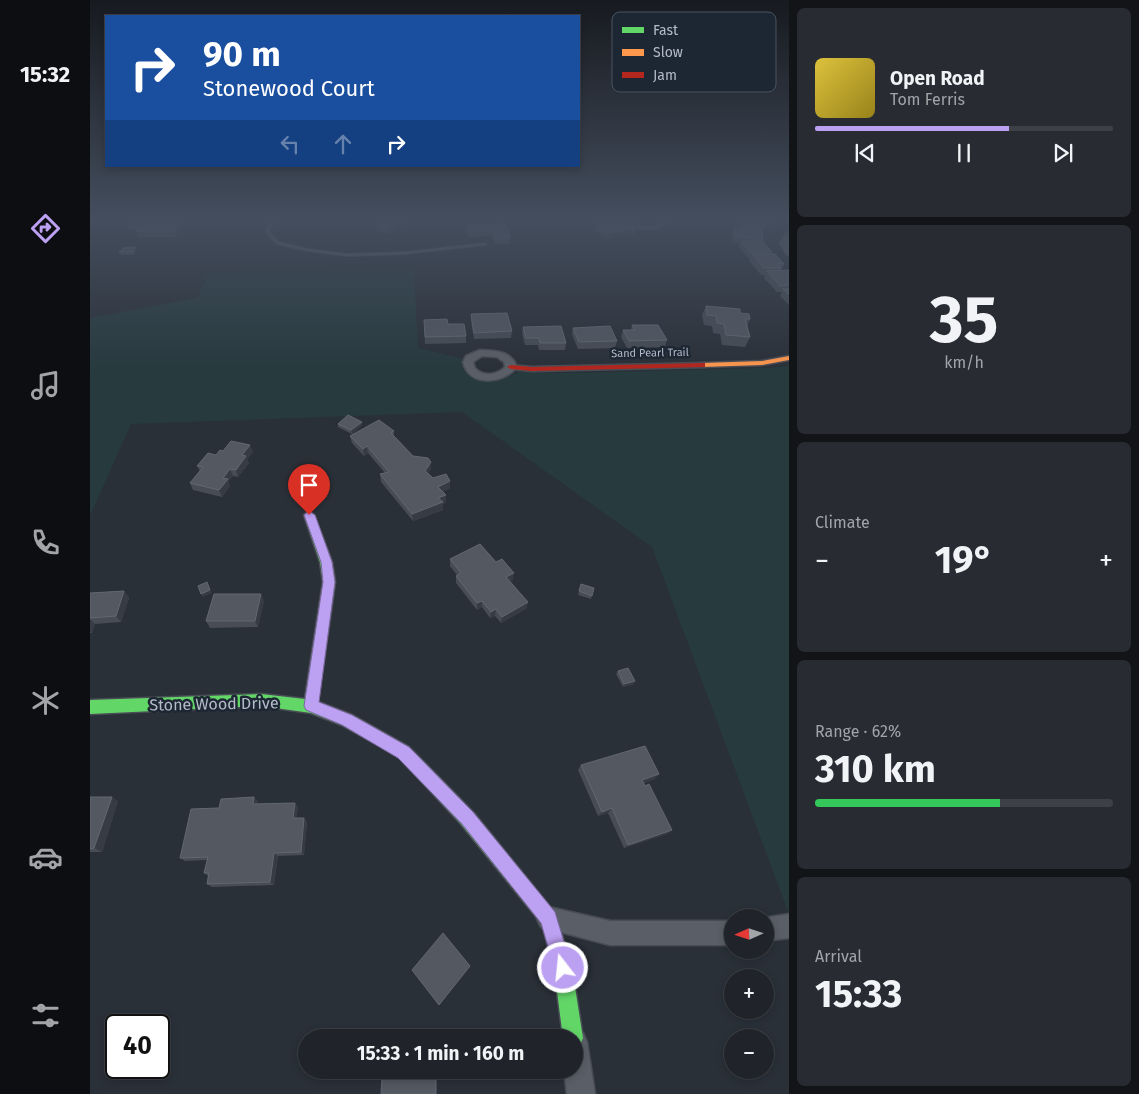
<!DOCTYPE html>
<meta charset="utf-8">
<style>
body{margin:0;font-family:"Fira Sans",sans-serif;background:#282c32;color:#f1f3f6;height:100vh;display:flex;flex-direction:column;font-size:19px;white-space:nowrap}
*{box-sizing:border-box;margin:0}
p{font-size:16px;color:#a2a4a8}
.icon{flex:none;width:28px;height:28px;fill:none;stroke:currentColor;stroke-width:2;stroke-linecap:round;stroke-linejoin:round}
.map{position:relative;flex:1;overflow:hidden}
.drawer{display:flex;flex-direction:column;gap:8px;padding:8px;background:#121417;width:350px}
.drawer>*{flex:none}
.guide{position:absolute;left:15px;top:15px;width:475px;height:152px;border-radius:0px;box-shadow:0 2px 8px #0003,0 0 0 1px #3d4147;background:#1a4fa0;color:#fff;overflow:hidden}
.needle{width:32px;rotate:267deg}
.tools{position:absolute;left:634px;top:909px;display:grid;gap:10px}
.tools a{display:grid;place-items:center;width:50px;height:50px;border-radius:50%;background:#20242a;box-shadow:0 2px 8px #0003,0 0 0 1px #3d4147;font-size:25px}
.speed{position:absolute;left:15px;top:1014px;display:flex;gap:10px;font-size:25px;font-weight:700;text-align:center}
.speed>*{display:grid;place-content:center;width:65px;height:65px;border-radius:50%;background:#20242a;box-shadow:0 2px 8px #0003,0 0 0 1px #3d4147;line-height:1}
.speed .limit{border:2px solid #111;border-radius:8px;background:#fff;color:#111}
.pin{position:absolute;display:grid;place-items:center;width:42px;height:42px;color:#fff;margin:-51px -21px;border-radius:50% 50% 50% 0;rotate:-45deg;box-shadow:0 0 5px #0007}
.pin .icon{rotate:45deg}
.me{position:absolute;width:55px;margin:-28px;rotate:344deg;stroke-linejoin:round;filter:drop-shadow(0 0 4px #0008)}
.turn{display:flex;align-items:center;gap:18px;height:105px;padding:0 15px;font-size:22px}
.turn .icon{width:65px;height:65px;stroke-width:2.5}
.turn b{display:block;font-size:35px;line-height:42px}
.lanes{display:flex;align-items:center;height:48px;padding:0 15px;background:#0003;justify-content:center;gap:25px;direction:ltr}
.lanes .off{opacity:.35}
.big{font-size:38px;font-weight:700;line-height:1.1}
.drawer .card{flex:1;display:flex;flex-direction:column;justify-content:center;gap:8px;min-width:0;padding:0 18px;border-radius:8px;background:#282c32}
.drawer .dial{align-items:center;gap:0}
.dial b{font-size:65px;line-height:1}
.song{display:flex;align-items:center;gap:15px}
.cover{width:60px;height:60px;border-radius:8px;background:linear-gradient(135deg,hsl(50 70% 55%),hsl(50 70% 35%))}
.played{height:5px;border-radius:2px;background:linear-gradient(90deg,#bca0f2 65%,#3d4147 65%)}
.keys{display:flex;justify-content:space-around;direction:ltr}
.heat{display:flex;justify-content:space-between;align-items:center;font-size:28px;direction:ltr}
.charge{height:8px;border-radius:4px;background:linear-gradient(90deg,#34c759 62%,#3d4147 0)}
.trip{position:absolute;left:208px;top:1029px;width:285px;height:50px;border-radius:25px;background:#20242a;box-shadow:0 2px 8px #0003,0 0 0 1px #3d4147;font-weight:700;line-height:50px;text-align:center}
main{display:flex;flex:1;min-height:0}
.tab-bar{display:flex;flex-direction:column;width:90px;justify-content:space-around;align-items:center;background:#0d0e11;color:#a2a4a8}
.tab-bar .icon{width:35px;height:35px}
.tab-bar .current{color:#bca0f2}
.tab-bar b{font-size:22px;color:#f1f3f6}
.map>svg:first-child{display:block}
</style>
<main>
<nav class="tab-bar">
<b>15:32</b>
<svg class="icon current" aria-label="directions" viewBox="0 0 24 24"><path d="M12 3l9 9-9 9-9-9zM9 14v-3h6M13 9l2 2-2 2"/></svg>
<svg class="icon" aria-label="music" viewBox="0 0 24 24"><path d="M9 18V5l10-2v13"/><circle cx="6" cy="18" r="3"/><circle cx="16" cy="16" r="3"/></svg>
<svg class="icon" aria-label="phone" viewBox="0 0 24 24"><path d="M5 4h4l2 5-3 2q2 4 5 5l2-3 5 2v4C11 20 4 13 5 4z"/></svg>
<svg class="icon" aria-label="climate" viewBox="0 0 24 24"><path d="M12 3v18M4 7l16 10M4 17L20 7"/></svg>
<svg class="icon" aria-label="car" viewBox="0 0 24 24"><path d="M5 17H2v-5l4-1 3-4h7l3 4 3 1v5h-3M9 17h6M6 11h13"/><circle cx="7" cy="17" r="2"/><circle cx="17" cy="17" r="2"/></svg>
<svg class="icon" aria-label="filters" viewBox="0 0 24 24"><path d="M4 7h16M4 17h16"/><circle cx="9" cy="7" r="2"/><circle cx="15" cy="17" r="2"/></svg>
</nav>
<div class="map">
<svg width="699" height="1094" viewBox="0 0 699 1094">
<rect width="100%" height="100%" fill="#2a3038"/>
<path fill="#273a3e" d="M324,271l4,77 45,11v11l10,8 17,4 13,-3 15,-7 53,1 193,-5 25,-2v548l-137,-367 -190,-135 -331,12 -41,92v-198l107,-20 12,-26z"/>
<g fill="none" stroke-linecap="round" stroke-linejoin="round">
<g stroke="#484c55" stroke-width="2">
<path id="lane" d="M68,217h13l-2,1 -28,2 -9,5 11,2 1,1 -2,1 -14,-2 1,-3 10,-6z
M186,217h4l-7,6 -4,9 10,10 29,7 39,5 58,-2 80,-9 2,1 -2,1 -80,9 -58,2 -39,-5 -31,-7 -11,-11 3,-11z
M552,217h4l-12,7c13,5 26,4 34,-7h4c-10,14 -29,16 -43,7z"/>
</g>
<g stroke="#484c55" stroke-width="3">
<path id="street" d="M696,233h3v22l-3,-1 -6,-11z
M390,350c15,1 31,0 37,17 -14,18 -49,20 -54,-5l3,-6zM392,356l15,1 7,5 1,5c-8,8 -22,10 -30,1l-2,-6z
M459,907l61,14h122v24h-122l-69,-18 -4,-8 4,-8z
M699,914v24l-24,3 -1,-23z
M484,1029l9,4 4,9 8,52h-28l-3,-24h10v-32h-11l2,-5z"/>
</g>
<g stroke="#484c55" stroke-width="3">
<path id="fast" d="M219,511l5,4 18,47 3,20 -17,120 34,13 57,32 64,65 82,101 17,55 11,70 -3,7 -6,2v-9h-11l-9,-70 -12,-44 -81,-100 -62,-67 -57,-32 -31,-12 -50,-7 -171,8v-14l171,-6 44,5 18,-117 -3,-20 -16,-47z"/>
</g>
<g stroke="#484c55" stroke-width="3">
<path id="slow" d="M699,356v4l-27,5 -60,2 -4,-2 4,-2 60,-2z"/>
</g>
<g stroke="#484c55" stroke-width="3">
<path id="jam" d="M612,363h3v4l-173,4 -21,-2 -4,-2 4,-2 21,2z"/>
</g>
<use href="#lane" fill="#5a5e66" fill-rule="evenodd"/>
<use href="#street" fill="#5a5e66" fill-rule="evenodd"/>
<use href="#fast" fill="#63d668" fill-rule="evenodd"/>
<use href="#slow" fill="#ff974d" fill-rule="evenodd"/>
<use href="#jam" fill="#b3261e" fill-rule="evenodd"/>
</g>
<path fill="#474c55" d="M289,217h23v1l7,7 -9,3 -12,6 -11,-4 -1,-6 5,-3z
M518,217h23l-1,3 -7,1 12,8 -1,6h-6l-21,4 -13,-9 2,-6 18,-3z
M655,217h35l-9,9 -4,-1 -5,8 1,6v2l9,11 -1,2 13,10 -3,6 -1,1 9,-1v35l-9,-9 2,-4h-5l-13,-14 1,-3h-4l-12,-14 1,-3h-2l-9,-11 1,-4h-7l-1,-10 2,-6h6l6,-9h-1z
M75,220l17,6 -6,11h-38l-2,-6z
M415,224l5,11 -1,9h-14l-3,-8 -24,1 -2,-6v-6z
M47,250l-3,5h-13l-2,-3z
M616,306l34,7 10,6 -3,8 3,10 -5,10 -23,-2 -2,-11 -7,-1 -1,-7 -8,-1 -2,-10z
M381,314l41,17 -1,7 -37,1 -3,-18z
M334,320l24,4 18,12v7l-41,1z
M542,325l35,15 -2,7 -38,1 -6,-11 2,-7h8z
M433,327l43,16 -1,7h-26l-1,-5h-13l-3,-11z
M483,328l44,13 -2,7 -37,1 -6,-15z
M272,422v3l-10,9 -14,-7v-3z
M304,431v5l19,20 18,13 -3,4 5,5 17,3v7l-8,4 4,3v7l-3,2v6l-30,11 -32,-39 -1,-8 5,-1 -17,-20 -4,3 -12,-13 -2,-7z
M160,445l3,7 -6,7 2,4 -11,14 -5,-1 -5,5 2,5 -8,11 -29,-7 -3,-7 10,-12 -3,-5 26,-15z
M360,559l46,3 17,18 -4,1 19,21 -2,7 -25,14 -6,-7 -5,2 -8,-11 -5,3 -21,-27v-7l1,-1 -7,-9z
M491,584l13,4 -3,11 -13,-4z
M34,591l5,7 -8,24 -26,2 -3,9h-2v-40z
M174,601l-6,26 -48,1 -4,-7z
M528,671l16,13 -11,3 -7,-13z
M491,765l74,14 -11,4 28,47 -5,4 -43,14 -16,-35 -10,3 -20,-46z
M0,797l28,4 -16,51h-12z
M164,797l4,5v2l40,3 -2,11h8l3,4 -3,33 -26,1 -4,29 -62,2 -5,-3 1,-8 -4,-3 3,-13 -22,1 -5,-3 39,-50z
M346,1074v20l-54,-16 1,-2z"/>
<path fill="#373c44" d="M527,217h14l-1,3 -14,2z
M687,217h3l-9,9 3,-6z
M319,219v6l-9,3 -12,6v-6l11,-6z
M90,220l2,6 -6,11 -2,-6z
M679,220l-3,6 -5,9 2,-6z
M540,229l-2,6 -21,4 1,-6z
M46,247l1,3 -3,5 -1,-3z
M272,422v3l-10,9 -1,-4z
M160,445l3,7 -6,7 2,4 -11,14 -2,-7 6,-15z
M277,446l1,7 -4,3 -1,-7z
M341,462v7l-6,9v-7z
M140,469l3,7 -5,5 2,5 -8,11 -3,-7 4,-12z
M360,481v7l-12,6v-7z
M356,495v7l-3,2v6l-30,11 -1,-7 26,-16z
M424,573l-1,7 -8,4 1,-7z
M120,590l2,3 -9,4 -2,-3z
M34,591l5,7 -8,24 -5,-6z
M171,594l3,7 -6,26 -3,-6z
M392,601v6l-5,3v-7z
M438,602l-2,7 -25,14 1,-6z
M406,609l-1,7 -5,2 1,-6z
M0,619l5,5 -3,9 -2,-2z
M545,681l-1,3 -11,3 1,-3z
M569,774l-4,5 -17,6 4,-5z
M22,797l6,4 -16,51 -8,-4z
M164,797l4,5 -1,7 -4,-5z
M205,803l3,4 -2,15 -3,-4z
M522,808l-4,5 -10,3 4,-4z
M214,818l3,4 -3,33 -3,-3z
M582,830l-5,4 -43,14 4,-3z
M184,853l4,3 -4,29 -4,-3z"/>
<path fill="#535861" stroke="#626872" d="M58,217h16l-2,3h18l-6,11h-38z
M291,217h21v1l7,1 -10,3 -11,6 -12,-4 6,-4z
M657,217h5l17,3 -6,9 -22,-5z
M668,217h19l-3,3z
M531,220l14,9h-5l-22,4 -12,-9z
M415,224l5,11h-1l1,3h-15l-2,-8 -25,1 -2,-6z
M644,227l28,3 1,9 -28,-3z
M651,241h21l10,11h-22z
M46,247l-3,5h-14l4,-4z
M662,254h23l9,10h-7l4,4h-17z
M699,270v15l-9,1 -13,-15z
M693,289h6v6z
M616,306l34,3v4l9,1 1,5h-5l5,18 -24,-2 -2,-11 -7,-1 -1,-7 -9,-1z
M417,313l5,18 -38,2 -3,-19z
M357,319l1,5h16l2,12 -41,1 -1,-17z
M542,325h26l9,15 -38,1 -6,-11h12z
M471,326l5,17h-26l-1,-5h-13l-3,-11z
M520,326l7,15 -38,1 -6,-14z
M258,415l14,7 -11,8 -13,-6z
M289,420l15,11 -3,2 22,23 15,2 3,4 -6,9 8,7 13,-4 4,7 -12,6 8,8 -8,3 5,4 -31,12 -32,-40 9,-2 -22,-26 -4,3 -13,-13z
M141,441l19,4 -8,10 4,1 -10,14 -6,-1 -7,9 5,1 -9,11 -29,-7 13,-16 -6,-1 11,-13 8,2 4,-5 3,1z
M390,544l16,18 6,-3 12,14 -8,4 22,25 -26,15 -6,-8 -5,3 -9,-11 -5,2 -21,-27 5,-3 -11,-14z
M117,582l3,8 -9,4 -3,-8z
M491,584l13,4 -2,8 -13,-5z
M34,591l-8,25 -26,2v-25z
M124,594h47l-6,27h-49z
M538,668l7,13 -11,3 -6,-13z
M555,746l14,28 -17,6 3,6 4,-2 23,46 -44,15 -16,-37 -10,4 -21,-47z
M0,797h22l-18,51 -4,1z
M164,797l-1,7 42,-1 -2,15h11l-3,34 -27,1 -4,29 -63,2 2,-11h-5l4,-16 -28,1 11,-49 28,-1 2,-9z
M353,933l27,33 -31,39 -27,-35z
M346,1076v18h-55l1,-16z"/>
<linearGradient id="sky" x2="0" y2="1"><stop stop-color="#171a1f"/><stop offset="0.59" stop-color="#444e5e"/><stop offset="1" stop-color="#444e5e" stop-opacity="0"/></linearGradient>
<rect width="699" height="370" fill="url(#sky)"/>
<path fill="#bca0f2" stroke="#7a689d" d="M219,511l6,4 17,47 3,20 -16,120 33,13 57,32 64,65 82,100 17,56 -3,6 -6,3 -7,-3 -15,-51 -79,-99 -64,-66 -56,-33 -36,-15 -2,-4 19,-124 -2,-20 -17,-47z"/>
<g text-anchor="middle" dominant-baseline="central" stroke-width="5" stroke-linejoin="round" paint-order="stroke">
<g font-size="11" fill="#b4bcc9" stroke="#1d2633">
<text transform="translate(560 353) rotate(-1)">Sand Pearl Trail</text>
</g>
<g font-size="16" fill="#b4bcc9" stroke="#1d2633">
<text transform="translate(124 704) rotate(-1)">Stone Wood Drive</text>
</g>
</g>
<rect x="522" y="12" width="164" height="80" rx="8" fill="#1d2633" stroke="#4a5360" stroke-width="1"/>
<rect x="532" y="27" width="22" height="6" fill="#63d668"/>
<rect x="532" y="49" width="22" height="7" fill="#ff974d"/>
<rect x="532" y="72" width="22" height="6" fill="#b3261e"/>
<g font-size="14" fill="#b4bcc9">
<text x="563" y="35">Fast</text>
<text x="563" y="57">Slow</text>
<text x="563" y="80">Jam</text>
</g>
</svg>
<div class="tools">
<a><svg class="needle" viewBox="-14 -14 28 28"><path d="M0-13l5 13h-10z" fill="#e53935"/><path d="M0 13l5-13h-10z" fill="#a2a4a8"/></svg></a>
<a>+</a>
<a>−</a>
</div>
<div class="speed"><div class="limit">40</div></div>
<div class="pin" style="left:219px;top:515px;background:#d93025"><svg class="icon" aria-label="arrive" viewBox="0 0 24 24"><path d="M6 21V4h12l-3 4 3 4H6"/></svg></div>
<svg class="me" style="left:473px;top:968px" viewBox="-20 -20 40 40"><circle r="17" fill="#bca0f2" stroke="#fff" stroke-width="3"/><path d="M0-11L8 9 0 5-8 9z" fill="#fff"/></svg>
<div class="trip">15:33 · 1 min · 160 m</div>
<div class="guide">
<div class="turn"><svg class="icon" aria-label="right" viewBox="0 0 24 24"><path d="M7 20v-9h11M14 6l5 5-5 5"/></svg><div><b>90 m</b>Stonewood Court</div></div>
<div class="lanes"><svg class="icon off" aria-label="left" viewBox="0 0 24 24"><path d="M17 20v-9H6M10 6l-5 5 5 5"/></svg><svg class="icon off" aria-label="ahead" viewBox="0 0 24 24"><path d="M12 20V5M6 11l6-6 6 6"/></svg><svg class="icon" aria-label="right" viewBox="0 0 24 24"><path d="M7 20v-9h11M14 6l5 5-5 5"/></svg></div>
</div>
</div>
<section class="drawer">
<div class="card">
<div class="song"><i class="cover"></i><div><b>Open Road</b><p>Tom Ferris</p></div></div>
<div class="played"></div>
<div class="keys"><svg class="icon" aria-label="previous" viewBox="0 0 24 24"><path d="M18 5L8 12l10 7zM5 5v14"/></svg><svg class="icon" aria-label="pause" viewBox="0 0 24 24"><path d="M8 5v14M16 5v14"/></svg><svg class="icon" aria-label="next" viewBox="0 0 24 24"><path d="M6 5l10 7-10 7zM19 5v14"/></svg></div>
</div>
<div class="card dial"><b>35</b><p>km/h</p></div>
<div class="card"><p>Climate</p>
<div class="heat"><a>−</a><b class="big">19°</b><a>+</a></div>
</div>
<div class="card"><p>Range · 62%</p><b class="big">310 km</b><div class="charge"></div></div>
<div class="card"><p>Arrival</p><b class="big">15:33</b></div>
</section>
</main>
